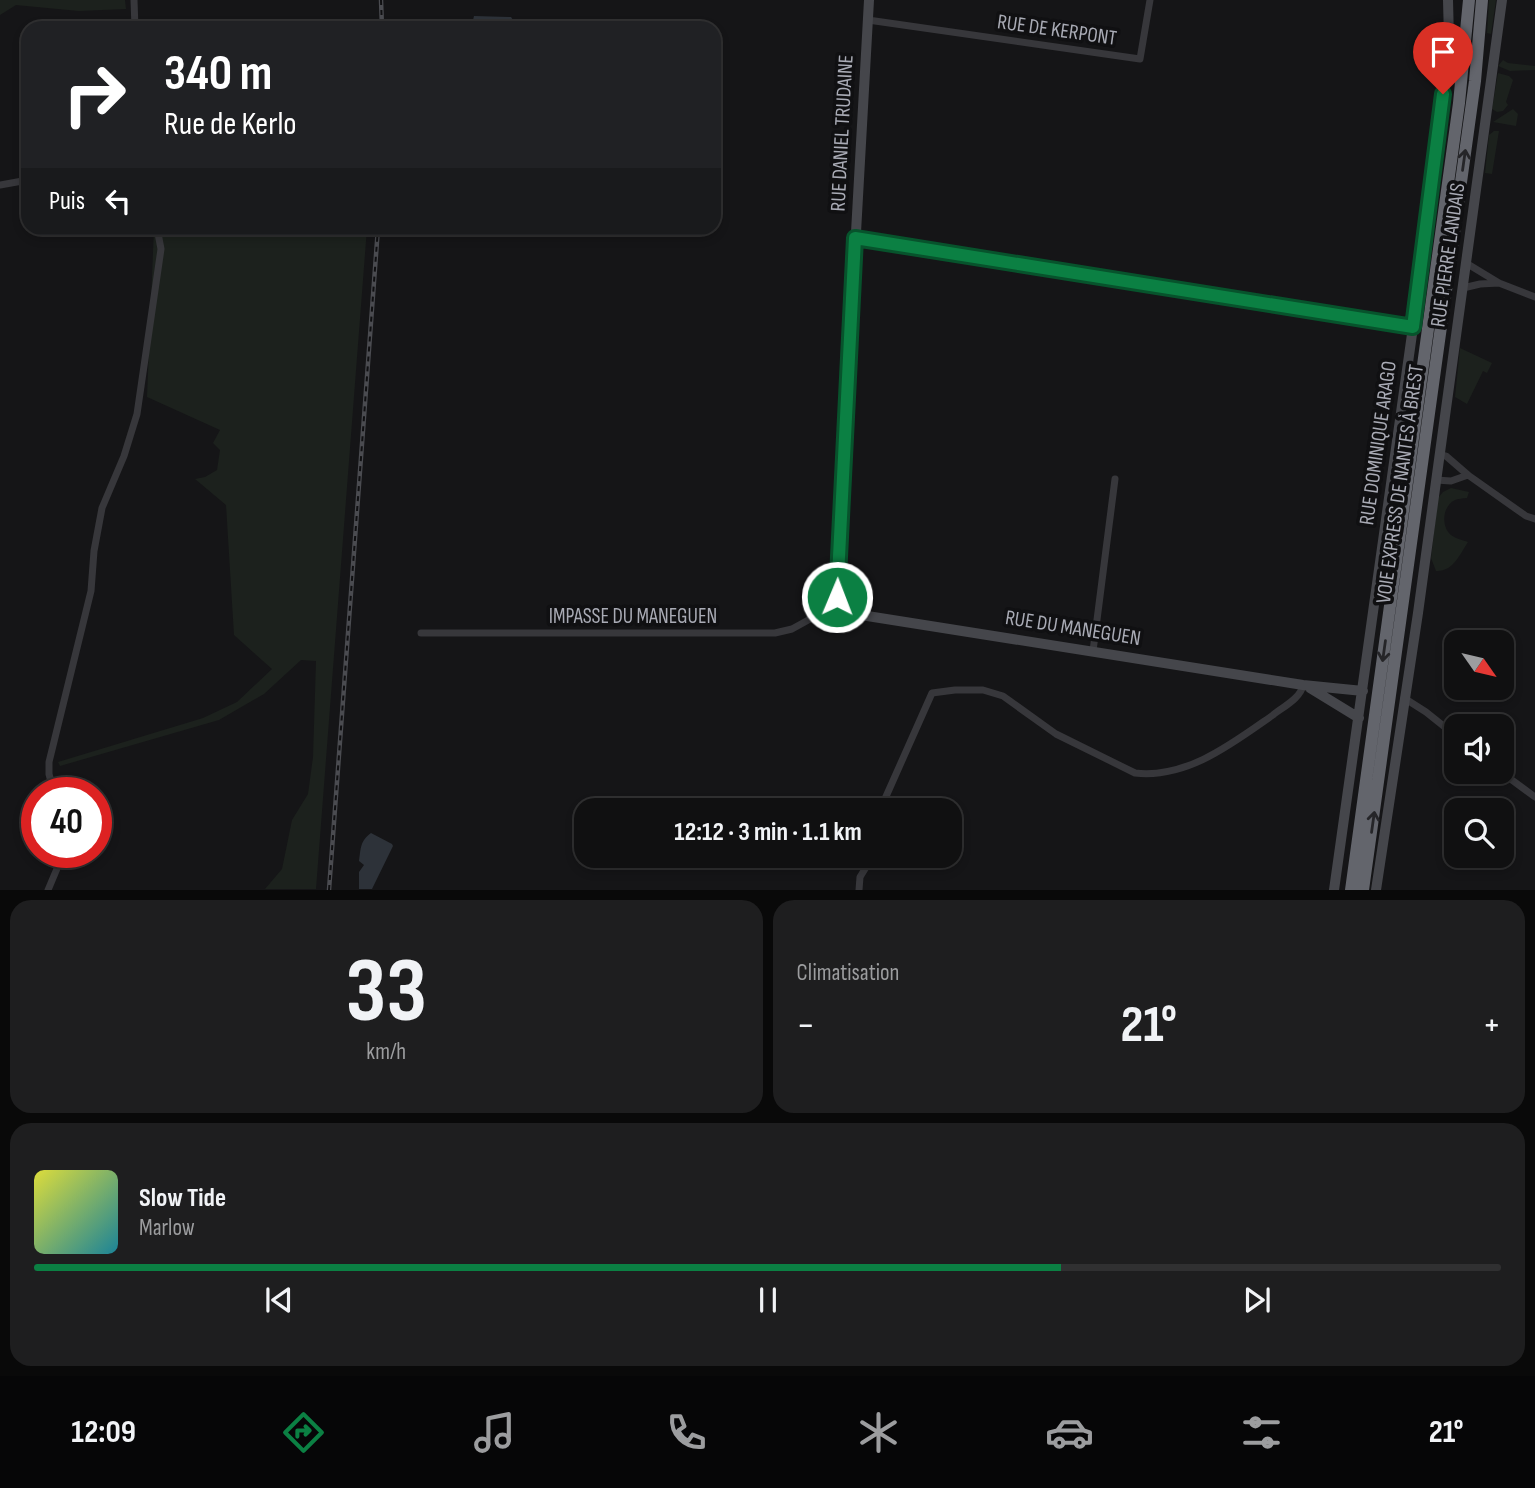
<!DOCTYPE html>
<html lang="fr">
<meta charset="utf-8">
<style>
body{margin:0;font-family:"Sofia Sans Condensed",sans-serif;background:#1e1e1f;color:#f1f3f6;height:100vh;display:flex;flex-direction:column;font-size:26px;white-space:nowrap}
*{box-sizing:border-box;margin:0}
p{font-size:23px;color:#9c9d9f}
.icon{flex:none;width:38px;height:38px;fill:none;stroke:currentColor;stroke-width:2;stroke-linecap:round;stroke-linejoin:round}
.map{position:relative;height:890px;overflow:hidden}
.details{display:flex;flex-direction:column;gap:10px;padding:10px;background:#090909;flex:1}
.details>*{flex:none}
.hud{position:absolute;left:21px;top:21px;width:700px;height:214px;border-radius:21px;box-shadow:0 4px 10px #0003,0 0 0 2px #303031;background:#202124;color:#fff;overflow:hidden}
.needle{width:46px;rotate:124deg}
.fabs{position:absolute;left:1444px;top:630px;display:grid;gap:14px}
.fabs a{display:grid;place-items:center;width:70px;height:70px;border-radius:14px;background:#101011;box-shadow:0 4px 10px #0003,0 0 0 2px #303031;font-size:35px}
.speed{position:absolute;left:21px;top:777px;display:flex;gap:14px;font-size:35px;font-weight:700;text-align:center}
.speed>*{display:grid;place-content:center;width:91px;height:91px;border-radius:50%;background:#101011;box-shadow:0 4px 10px #0003,0 0 0 2px #303031;line-height:1}
.speed .limit{border:10px solid #d22;background:#fff;color:#111}
.pin{position:absolute;display:grid;place-items:center;width:60px;height:60px;color:#fff;margin:-72px -30px;border-radius:50% 50% 50% 0;rotate:-45deg;box-shadow:0 0 7px #0007}
.pin .icon{rotate:45deg}
.me{position:absolute;width:77px;margin:-38px;rotate:1deg;stroke-linejoin:round;filter:drop-shadow(0 0 5px #0008)}
.turn{display:flex;align-items:center;gap:24px;height:147px;padding:0 28px;font-size:32px}
.turn .icon{width:91px;height:91px;stroke-width:2.5}
.turn b{display:block;font-size:49px;line-height:60px}
.then{display:flex;align-items:center;height:66px;padding:0 28px;background:#0003;gap:14px;font-size:26px}
.big{font-size:52px;font-weight:700;line-height:1.1}
.details .card{flex:1;display:flex;flex-direction:column;justify-content:center;gap:10px;min-width:0;padding:0 24px;border-radius:21px;background:#1e1e1f}
.details .dial{align-items:center;gap:0}
.dial b{font-size:91px;line-height:1}
.song{display:flex;align-items:center;gap:21px}
.cover{width:84px;height:84px;border-radius:10px;background:linear-gradient(135deg,hsl(60 70% 55%),hsl(190 70% 35%))}
.played{height:7px;border-radius:4px;background:linear-gradient(90deg,#0b8043 70%,#303031 70%)}
.keys{display:flex;justify-content:space-around;direction:ltr}
.heat{display:flex;justify-content:space-between;align-items:center;font-size:38px;direction:ltr}
.details .tiles{flex:1;display:grid;gap:10px;grid-template-columns:1fr 1fr}
.card:last-child{grid-column:span 2}
.trip{position:absolute;left:574px;top:798px;width:388px;height:70px;border-radius:21px;background:#101011;box-shadow:0 4px 10px #0003,0 0 0 2px #303031;font-weight:700;line-height:70px;text-align:center}
.tab-bar{display:flex;height:112px;justify-content:space-around;align-items:center;background:#060607;color:#9c9d9f}
.tab-bar .icon{width:49px;height:49px}
.tab-bar .on{color:#0b8043}
.tab-bar b{font-size:32px;color:#f1f3f6}
.map>svg:first-child{display:block}
</style>
<div class="map">
<svg width="1535" height="890" viewBox="0 0 1535 890">
<rect width="100%" height="100%" fill="#151517"/>
<path fill="#1c211d" d="M0,0h125l1,9 -47,2 -63,-6 -16,10z
M1489,0h7l-5,34 -4,-1z
M1503,60l5,3 27,3v4l-25,1 -12,-5z
M1498,73l11,3 4,4 -7,22 2,3 -5,6 -6,1 -5,-3z
M1513,109l5,5 -2,12 -23,-4z
M1494,131h5l-7,43 -7,-1 4,-38z
M154,228h213l-51,661h-51l17,-20 10,-49 16,-26 5,-37 3,-96 -15,-1 -37,34 -45,26 -159,46 -2,-4 145,-44 34,-16 35,-33 -38,-34 -8,-130 -31,-26 10,-2 12,-7 3,-20 -7,-7 7,-13 -73,-33z
M1460,348l32,15 -5,10 -4,-2 -16,33 -12,-7z
M1451,488l18,4 -2,6c-1,0 -11,1 -12,2 -13,6 -14,27 -4,35 5,4 12,5 17,7 -8,12 -15,30 -32,29l-5,-13 7,-60 5,-6z"/>
<path fill="#2d3239" d="M474,16l37,1 2,3 -1,8h-41z
M371,833l21,11 1,2 -21,43h-13v-17l5,-7 -5,-4c2,-13 1,-20 12,-28z"/>
<g fill="none" stroke-linecap="round" stroke-linejoin="round">
<path stroke="#37373b" stroke-width="7" d="M134,0l1,28
M868,20l272,39 10,-59
M0,185l28,-5
M855,238l558,89
M1466,263l33,20 36,14
M1463,288l17,-4 19,-1
M1439,454l7,2 22,19 58,41 9,3
M1436,480l15,1 17,-6
M421,633h354l17,-4 47,-26
M1093,651l22,-172
M1404,698l22,14 30,24
M1501,772l34,25
M54,793l-5,-19v-12l42,-171 3,-40 8,-43 22,-52 13,-42 24,-165 -4,-21
M880,810l52,-117 23,-3h28l20,6 53,38 79,39c52,6 98,-30 138,-58 10,-8 28,-17 30,-30
M48,890l16,-38
M859,890l1,-13 13,-21"/>
<path stroke="#45464b" stroke-width="10" d="M869,0l-33,590c2,16 10,20 25,25l442,70 60,6
M1310,688l49,30
M1334,890l79,-563 33,-257 3,-31 -1,-39
M1376,890l42,-277 84,-613"/>
<path stroke="#63656c" stroke-width="12" d="M1351,890l108,-787 10,-103
M1363,890l112,-809 7,-81"/>
<g stroke="#4a4b50" stroke-width="4.5">
<path id="rail" d="M381,0l1,28
M329,890l49,-662"/>
</g>
<use href="#rail" stroke="#101012" stroke-width="2" stroke-dasharray="5" stroke-linecap="butt"/>
</g>
<defs><path id="oneway-shaft" d="M-6 0H5M1.5-3L5.5 0L1.5 3" fill="none" stroke-width="1.6" stroke-linecap="round" stroke-linejoin="round" transform="scale(1.75)"/></defs>
<g stroke="#252528">
<use href="#oneway-shaft" transform="translate(1464 160) rotate(-82)"/>
<use href="#oneway-shaft" transform="translate(1384 651) rotate(98)"/>
<use href="#oneway-shaft" transform="translate(1373 822) rotate(-82)"/>
</g>
<g fill="none" stroke-linecap="round" stroke-linejoin="round">
<g stroke="#07532c" stroke-width="18">
<path id="route" d="M837,597l18,-359 558,89 30,-233"/>
</g>
<use href="#route" stroke="#0b8043" stroke-width="12"/>
</g>
<g text-anchor="middle" dominant-baseline="central" stroke-width="7" stroke-linejoin="round" paint-order="stroke">
<g font-size="21" fill="#a9abb5" stroke="#101012">
<text transform="translate(1057 30) rotate(8)">RUE DE KERPONT</text>
<text transform="translate(842 133) rotate(-87)">RUE DANIEL TRUDAINE</text>
<text transform="translate(1448 255) rotate(-82)">RUE PIERRE LANDAIS</text>
<text transform="translate(1378 443) rotate(-82)">RUE DOMINIQUE ARAGO</text>
<text transform="translate(1400 484) rotate(-82)">VOIE EXPRESS DE NANTES À BREST</text>
<text x="633" y="616">IMPASSE DU MANEGUEN</text>
<text transform="translate(1073 628) rotate(9)">RUE DU MANEGUEN</text>
</g>
</g>
</svg>
<div class="fabs">
<a><svg class="needle" viewBox="-14 -14 28 28"><path d="M0-13l5 13h-10z" fill="#e53935"/><path d="M0 13l5-13h-10z" fill="#9c9d9f"/></svg></a>
<a><svg class="icon" aria-label="sound" viewBox="0 0 24 24"><path d="M4 9h4l5-4v14l-5-4H4zM17 9q2 3 0 6"/></svg></a>
<a><svg class="icon" aria-label="search" viewBox="0 0 24 24"><circle cx="10" cy="10" r="6"/><path d="M15 15l6 6"/></svg></a>
</div>
<div class="speed"><div class="limit">40</div></div>
<div class="pin" style="left:1443px;top:94px;background:#d93025"><svg class="icon" aria-label="arrive" viewBox="0 0 24 24"><path d="M6 21V4h12l-3 4 3 4H6"/></svg></div>
<svg class="me" style="left:837px;top:597px" viewBox="-20 -20 40 40"><circle r="17" fill="#0b8043" stroke="#fff" stroke-width="3"/><path d="M0-11L8 9 0 5-8 9z" fill="#fff"/></svg>
<div class="trip">12:12 · 3 min · 1.1 km</div>
<div class="hud">
<div class="turn"><svg class="icon" aria-label="right" viewBox="0 0 24 24"><path d="M7 20v-9h11M14 6l5 5-5 5"/></svg><div><b>340 m</b>Rue de Kerlo</div></div>
<div class="then">Puis<svg class="icon" aria-label="left" viewBox="0 0 24 24"><path d="M17 20v-9H6M10 6l-5 5 5 5"/></svg></div>
</div>
</div>
<section class="details">
<div class="tiles">
<div class="card dial"><b>33</b><p>km/h</p></div>
<div class="card"><p>Climatisation</p>
<div class="heat"><a>−</a><b class="big">21°</b><a>+</a></div>
</div>
<div class="card">
<div class="song"><i class="cover"></i><div><b>Slow Tide</b><p>Marlow</p></div></div>
<div class="played"></div>
<div class="keys"><svg class="icon" aria-label="previous" viewBox="0 0 24 24"><path d="M18 5L8 12l10 7zM5 5v14"/></svg><svg class="icon" aria-label="pause" viewBox="0 0 24 24"><path d="M8 5v14M16 5v14"/></svg><svg class="icon" aria-label="next" viewBox="0 0 24 24"><path d="M6 5l10 7-10 7zM19 5v14"/></svg></div>
</div>
</div>
</section>
<nav class="tab-bar">
<b>12:09</b>
<svg class="icon on" aria-label="directions" viewBox="0 0 24 24"><path d="M12 3l9 9-9 9-9-9zM9 14v-3h6M13 9l2 2-2 2"/></svg>
<svg class="icon" aria-label="music" viewBox="0 0 24 24"><path d="M9 18V5l10-2v13"/><circle cx="6" cy="18" r="3"/><circle cx="16" cy="16" r="3"/></svg>
<svg class="icon" aria-label="phone" viewBox="0 0 24 24"><path d="M5 4h4l2 5-3 2q2 4 5 5l2-3 5 2v4C11 20 4 13 5 4z"/></svg>
<svg class="icon" aria-label="climate" viewBox="0 0 24 24"><path d="M12 3v18M4 7l16 10M4 17L20 7"/></svg>
<svg class="icon" aria-label="car" viewBox="0 0 24 24"><path d="M5 17H2v-5l4-1 3-4h7l3 4 3 1v5h-3M9 17h6M6 11h13"/><circle cx="7" cy="17" r="2"/><circle cx="17" cy="17" r="2"/></svg>
<svg class="icon" aria-label="filters" viewBox="0 0 24 24"><path d="M4 7h16M4 17h16"/><circle cx="9" cy="7" r="2"/><circle cx="15" cy="17" r="2"/></svg>
<b>21°</b>
</nav>
